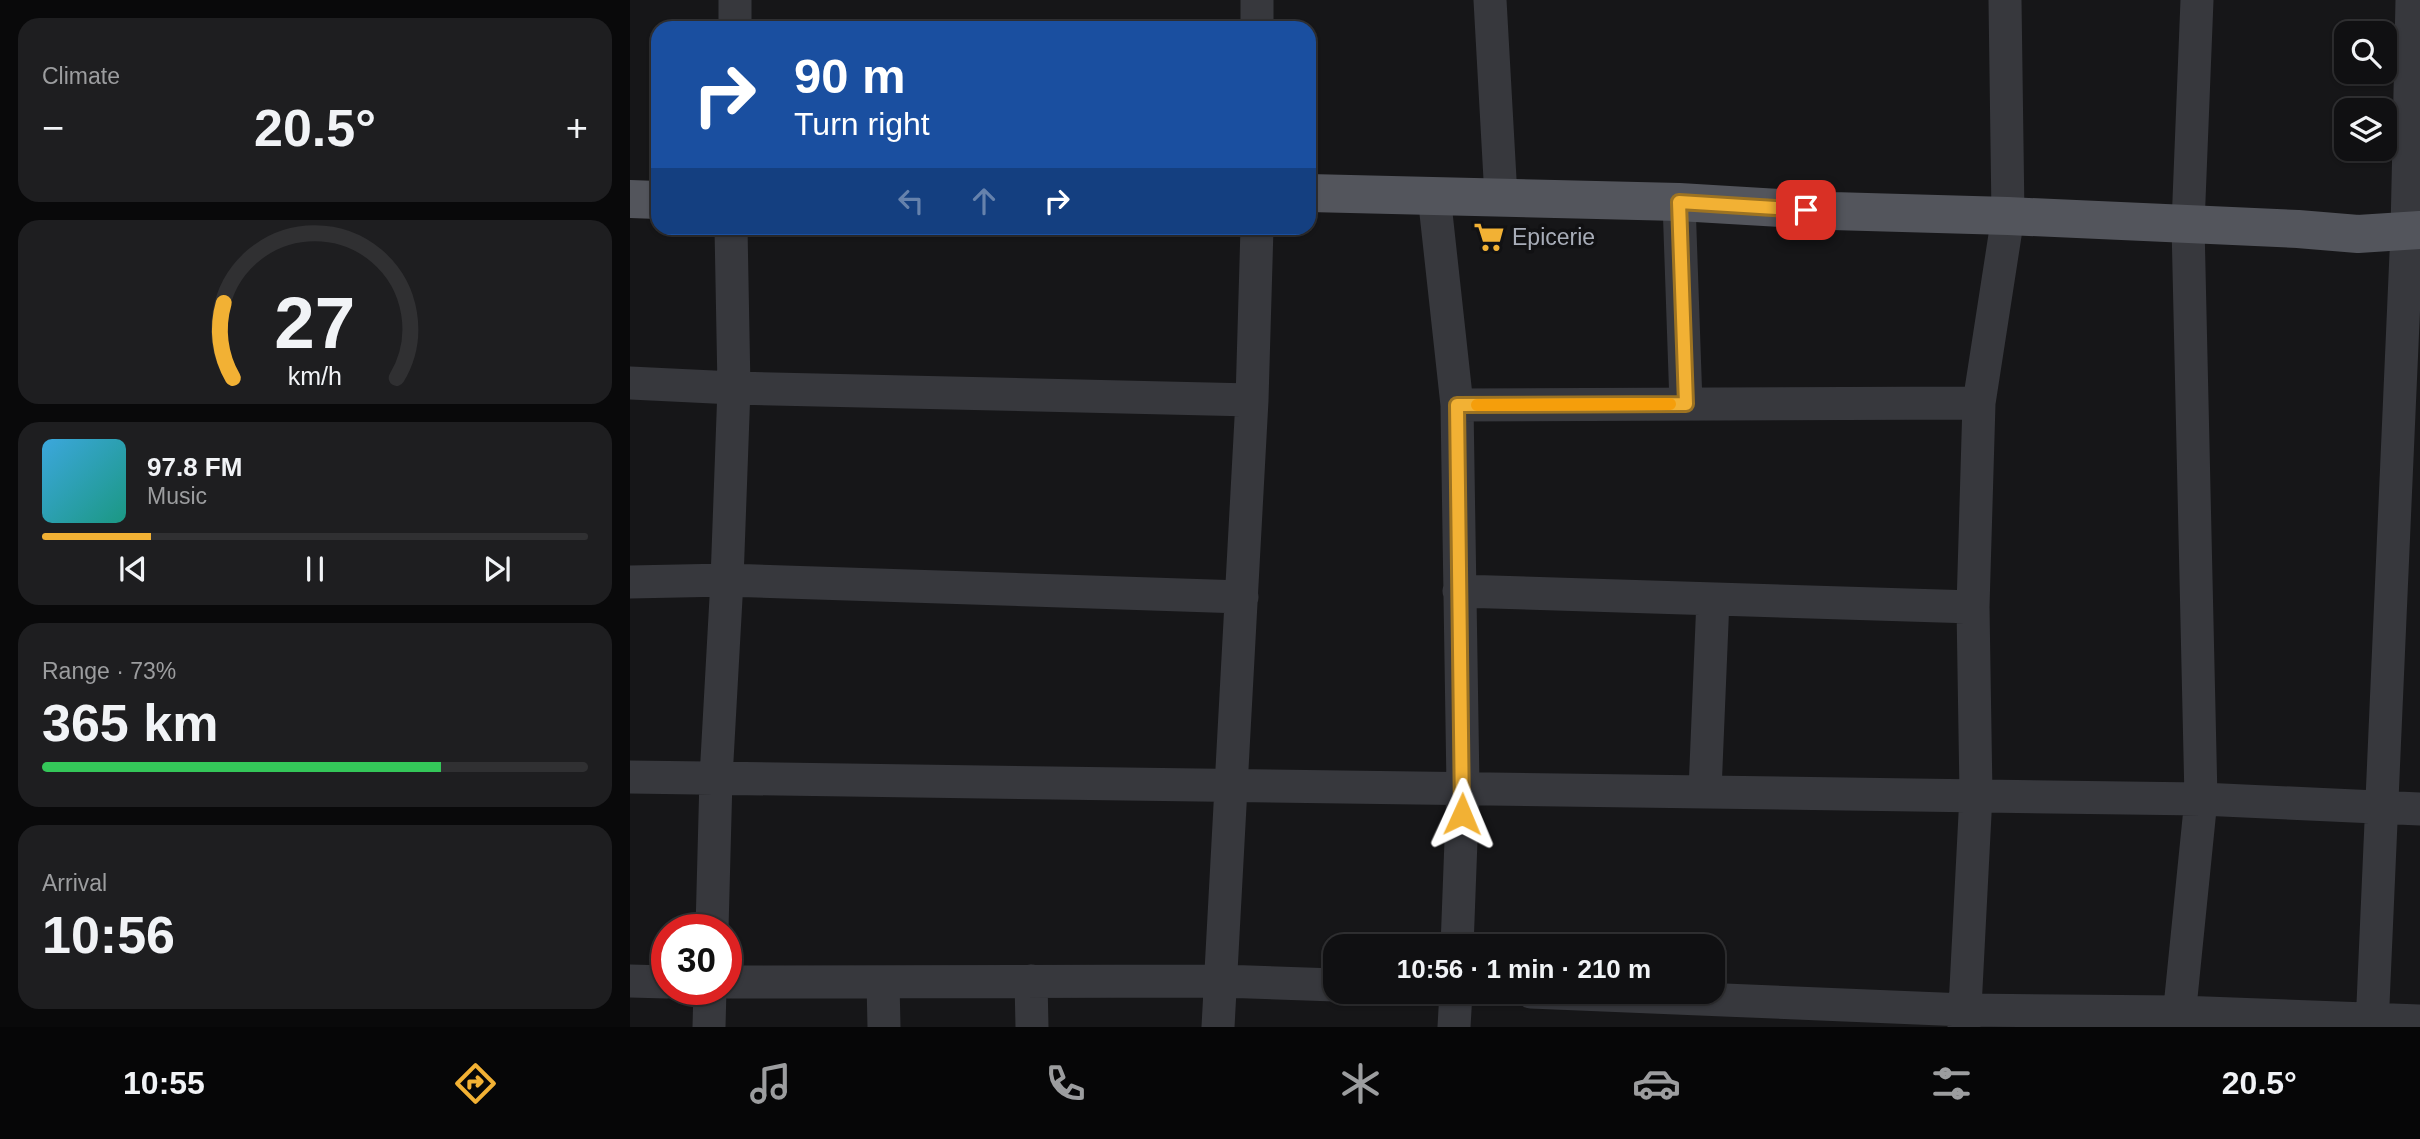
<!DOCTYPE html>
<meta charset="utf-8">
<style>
body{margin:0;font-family:Arial,sans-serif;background:#1e1e20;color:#f1f3f6;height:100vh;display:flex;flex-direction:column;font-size:26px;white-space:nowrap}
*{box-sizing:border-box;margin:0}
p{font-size:23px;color:#9c9d9f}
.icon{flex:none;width:38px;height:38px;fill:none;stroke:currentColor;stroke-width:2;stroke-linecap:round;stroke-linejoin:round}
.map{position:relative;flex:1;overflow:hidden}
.sheet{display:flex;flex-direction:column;gap:18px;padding:18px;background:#09090a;width:630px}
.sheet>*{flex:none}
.guide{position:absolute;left:21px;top:21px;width:665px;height:214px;border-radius:21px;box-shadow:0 2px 5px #0004,0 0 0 2px #303032;background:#1a4fa0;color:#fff;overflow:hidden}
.fabs{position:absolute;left:1704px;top:21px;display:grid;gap:14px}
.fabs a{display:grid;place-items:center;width:63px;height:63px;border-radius:14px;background:#101012;box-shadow:0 2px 5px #0004,0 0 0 2px #303032;font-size:35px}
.speed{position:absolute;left:21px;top:914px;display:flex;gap:14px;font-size:35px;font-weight:700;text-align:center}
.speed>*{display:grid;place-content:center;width:91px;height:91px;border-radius:50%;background:#101012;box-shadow:0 2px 5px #0004,0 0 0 2px #303032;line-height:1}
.speed .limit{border:10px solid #d22;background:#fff;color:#111}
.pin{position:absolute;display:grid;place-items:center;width:60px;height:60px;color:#fff;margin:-30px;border-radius:14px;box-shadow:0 4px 10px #0006}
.me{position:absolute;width:77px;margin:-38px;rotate:1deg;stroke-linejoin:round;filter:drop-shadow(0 0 5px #0008)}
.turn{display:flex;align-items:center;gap:24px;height:147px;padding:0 28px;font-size:32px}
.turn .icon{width:91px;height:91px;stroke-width:2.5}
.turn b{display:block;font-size:49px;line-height:60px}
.lanes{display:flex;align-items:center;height:66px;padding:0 28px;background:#0003;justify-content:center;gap:35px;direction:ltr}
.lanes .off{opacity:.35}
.big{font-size:52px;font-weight:600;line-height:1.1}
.sheet .widget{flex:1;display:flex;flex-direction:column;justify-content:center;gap:10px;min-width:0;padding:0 24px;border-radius:21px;background:#1e1e20}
.sheet .dial{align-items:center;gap:0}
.dial svg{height:182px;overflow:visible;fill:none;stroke:#303032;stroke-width:7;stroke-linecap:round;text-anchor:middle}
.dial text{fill:#f1f3f6;stroke:none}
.song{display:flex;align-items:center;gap:21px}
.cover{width:84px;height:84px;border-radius:10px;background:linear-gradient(135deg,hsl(200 70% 55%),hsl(170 70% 35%))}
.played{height:7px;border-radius:4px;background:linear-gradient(90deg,#f2b134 20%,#303032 20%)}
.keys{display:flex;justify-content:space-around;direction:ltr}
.heat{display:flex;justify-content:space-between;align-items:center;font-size:38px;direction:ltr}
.charge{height:10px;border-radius:5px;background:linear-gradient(90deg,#34c759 73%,#303032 0)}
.trip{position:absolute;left:693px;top:934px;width:402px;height:70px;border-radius:21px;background:#101012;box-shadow:0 2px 5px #0004,0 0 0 2px #303032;font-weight:600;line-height:70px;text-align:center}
.menu{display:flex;height:112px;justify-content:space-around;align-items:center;background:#060607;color:#9c9d9f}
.menu .icon{width:49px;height:49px}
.menu .current{color:#f2b134}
.menu b{font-size:32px;color:#f1f3f6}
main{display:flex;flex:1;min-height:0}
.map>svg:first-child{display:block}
</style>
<main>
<section class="sheet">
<div class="widget"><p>Climate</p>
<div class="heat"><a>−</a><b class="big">20.5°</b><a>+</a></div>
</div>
<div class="widget dial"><svg viewBox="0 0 100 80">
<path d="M14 69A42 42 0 1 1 86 69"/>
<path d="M14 69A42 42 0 0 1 10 36" stroke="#f2b134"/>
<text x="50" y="56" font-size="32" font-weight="700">27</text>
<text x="50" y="72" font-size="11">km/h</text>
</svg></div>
<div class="widget">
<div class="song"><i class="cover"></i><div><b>97.8 FM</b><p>Music</p></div></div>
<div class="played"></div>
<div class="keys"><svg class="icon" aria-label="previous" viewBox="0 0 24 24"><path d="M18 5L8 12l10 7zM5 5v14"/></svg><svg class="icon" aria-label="pause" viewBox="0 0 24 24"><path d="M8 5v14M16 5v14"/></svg><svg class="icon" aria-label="next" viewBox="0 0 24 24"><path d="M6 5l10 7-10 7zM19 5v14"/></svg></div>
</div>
<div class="widget"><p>Range · 73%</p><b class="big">365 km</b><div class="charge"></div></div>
<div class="widget"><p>Arrival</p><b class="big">10:56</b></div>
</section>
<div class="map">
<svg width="1790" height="1027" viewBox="0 0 1790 1027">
<rect width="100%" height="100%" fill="#161618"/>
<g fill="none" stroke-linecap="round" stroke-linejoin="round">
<path stroke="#37383d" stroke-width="33" d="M627,0v28
M860,0l11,197
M105,28v-28
M804,195l23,210 6,382 -6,160
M1049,202l7,202
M0,383l104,5 518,12
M827,405l522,-2
M0,582l97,-2 515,17
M829,591l514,16
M0,777l1571,22 219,10
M1075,791l8,-192
M82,929l4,-151 11,-198 7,-192 -3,-160
M0,981l37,1
M401,981l1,46
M96,982l495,-1 114,4
M253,982l1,45
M901,992l434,18 214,2 241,9
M79,1027l1,-38
M588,1027l34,-627 5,-172
M824,1027l2,-35
M1334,1027l12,-232 -3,-188 6,-204 29,-187 -3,-216
M1548,1027l23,-228 -13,-574 9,-225
M1742,1027l35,-796 5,-231"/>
<path stroke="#53555c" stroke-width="38" d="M679,193l370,9 153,9 176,5 290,13 60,5 62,-4
M0,199l28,1"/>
</g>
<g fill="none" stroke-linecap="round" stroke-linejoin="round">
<g stroke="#9d7322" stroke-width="18">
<path id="route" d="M832,814l-5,-409 229,-1 -7,-202 127,8"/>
</g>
<use href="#route" stroke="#f2b134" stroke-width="12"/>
<path stroke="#f59e0b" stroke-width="12" d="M847,405l193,-1"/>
</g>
<defs>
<g id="supermarket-bare" transform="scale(2.415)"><path d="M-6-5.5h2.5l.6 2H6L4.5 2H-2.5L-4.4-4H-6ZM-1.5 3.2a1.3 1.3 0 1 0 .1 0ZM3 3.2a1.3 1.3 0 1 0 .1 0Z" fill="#f2b134" stroke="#111113" stroke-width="2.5" paint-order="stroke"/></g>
</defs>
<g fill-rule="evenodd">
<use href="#supermarket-bare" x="859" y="237"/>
</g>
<g text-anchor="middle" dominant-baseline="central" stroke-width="7" stroke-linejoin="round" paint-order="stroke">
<g font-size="23" fill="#a8adb8" stroke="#111113" text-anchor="start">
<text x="882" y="237">Epicerie</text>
</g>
</g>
</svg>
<div class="fabs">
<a><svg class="icon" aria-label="search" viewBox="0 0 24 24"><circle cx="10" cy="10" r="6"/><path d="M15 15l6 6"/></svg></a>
<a><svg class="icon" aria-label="layers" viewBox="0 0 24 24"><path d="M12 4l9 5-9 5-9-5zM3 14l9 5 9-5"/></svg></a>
</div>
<div class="speed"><div class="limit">30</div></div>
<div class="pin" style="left:1176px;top:210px;background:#d93025"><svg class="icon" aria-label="arrive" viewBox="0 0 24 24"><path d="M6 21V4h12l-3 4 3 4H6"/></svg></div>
<svg class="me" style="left:832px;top:814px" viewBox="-20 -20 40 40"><path d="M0-17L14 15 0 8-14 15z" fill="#f2b134" stroke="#fff" stroke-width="4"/></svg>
<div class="trip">10:56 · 1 min · 210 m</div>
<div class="guide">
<div class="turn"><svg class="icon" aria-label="right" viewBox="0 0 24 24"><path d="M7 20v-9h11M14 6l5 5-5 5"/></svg><div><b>90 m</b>Turn right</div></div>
<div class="lanes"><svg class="icon off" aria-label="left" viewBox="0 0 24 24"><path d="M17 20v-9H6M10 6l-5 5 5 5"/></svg><svg class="icon off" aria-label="ahead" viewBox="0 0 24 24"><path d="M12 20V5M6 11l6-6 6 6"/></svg><svg class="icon" aria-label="right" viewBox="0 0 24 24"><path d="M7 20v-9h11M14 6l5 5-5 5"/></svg></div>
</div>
</div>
</main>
<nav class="menu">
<b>10:55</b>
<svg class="icon current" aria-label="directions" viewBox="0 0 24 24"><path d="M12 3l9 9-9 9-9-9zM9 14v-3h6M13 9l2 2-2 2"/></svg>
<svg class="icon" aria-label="music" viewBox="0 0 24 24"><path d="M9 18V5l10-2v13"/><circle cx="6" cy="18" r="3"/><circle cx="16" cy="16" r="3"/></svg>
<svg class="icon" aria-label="phone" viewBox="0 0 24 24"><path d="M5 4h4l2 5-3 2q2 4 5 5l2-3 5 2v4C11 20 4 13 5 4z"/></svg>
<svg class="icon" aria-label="climate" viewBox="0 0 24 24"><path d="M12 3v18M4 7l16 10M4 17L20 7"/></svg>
<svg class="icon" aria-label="car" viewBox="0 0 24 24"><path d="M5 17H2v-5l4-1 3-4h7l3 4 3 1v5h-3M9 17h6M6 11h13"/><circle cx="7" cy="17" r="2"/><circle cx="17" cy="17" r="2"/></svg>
<svg class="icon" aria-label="filters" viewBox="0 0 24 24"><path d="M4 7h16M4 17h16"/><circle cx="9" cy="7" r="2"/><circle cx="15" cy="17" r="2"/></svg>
<b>20.5°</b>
</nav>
